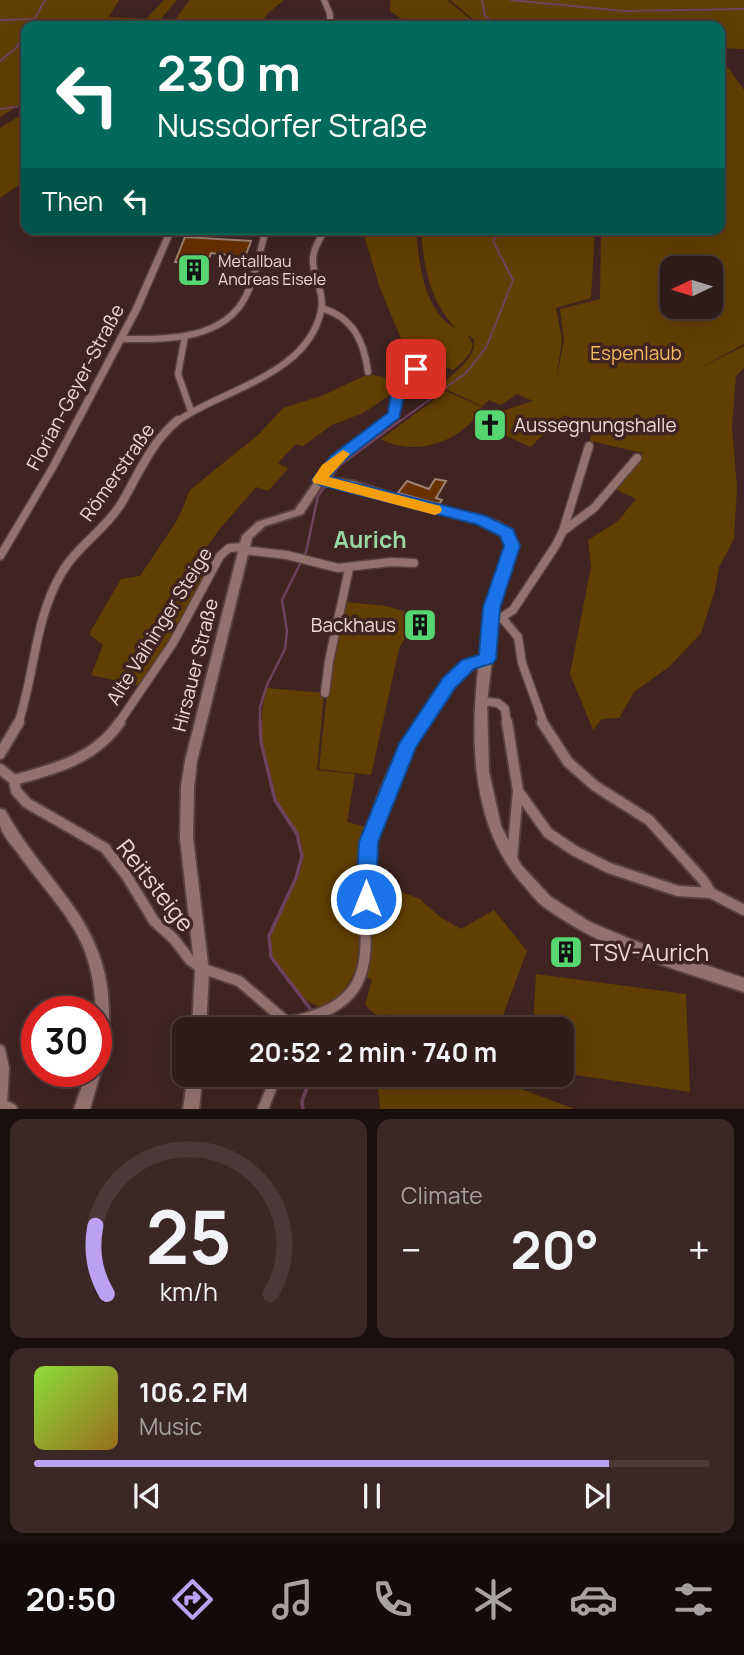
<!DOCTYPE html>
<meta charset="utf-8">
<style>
body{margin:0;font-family:Manrope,sans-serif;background:#3b2826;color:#f1f3f6;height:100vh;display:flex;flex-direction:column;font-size:26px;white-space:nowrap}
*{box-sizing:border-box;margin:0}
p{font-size:23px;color:#a7a1a2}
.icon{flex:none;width:38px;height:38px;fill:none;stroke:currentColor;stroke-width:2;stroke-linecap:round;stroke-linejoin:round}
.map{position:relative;height:1109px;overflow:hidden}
.panel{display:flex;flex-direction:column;gap:10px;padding:10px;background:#1a0f0e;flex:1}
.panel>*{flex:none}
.hud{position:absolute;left:21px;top:21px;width:704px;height:214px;border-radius:14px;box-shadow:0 7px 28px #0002,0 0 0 2px #4a3938;background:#00695c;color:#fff;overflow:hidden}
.needle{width:46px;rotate:266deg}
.controls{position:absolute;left:660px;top:256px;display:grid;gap:14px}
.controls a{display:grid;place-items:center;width:63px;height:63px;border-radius:14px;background:#2f1b19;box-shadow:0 7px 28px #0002,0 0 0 2px #4a3938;font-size:35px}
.speed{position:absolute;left:21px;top:996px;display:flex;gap:14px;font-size:35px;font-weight:700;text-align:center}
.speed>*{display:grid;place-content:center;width:91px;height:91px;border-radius:50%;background:#2f1b19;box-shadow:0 7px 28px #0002,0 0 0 2px #4a3938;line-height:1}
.speed .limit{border:10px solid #d22;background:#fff;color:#111}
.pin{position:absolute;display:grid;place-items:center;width:60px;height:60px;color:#fff;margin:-30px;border-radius:14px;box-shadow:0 4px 10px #0006}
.me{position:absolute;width:77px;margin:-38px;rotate:0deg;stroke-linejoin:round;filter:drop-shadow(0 0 5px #0008)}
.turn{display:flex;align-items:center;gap:24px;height:147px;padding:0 21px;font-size:32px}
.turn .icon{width:91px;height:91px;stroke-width:2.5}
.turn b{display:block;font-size:49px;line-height:60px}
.then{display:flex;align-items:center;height:66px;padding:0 21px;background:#0003;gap:14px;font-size:26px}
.big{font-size:52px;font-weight:700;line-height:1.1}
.panel .card{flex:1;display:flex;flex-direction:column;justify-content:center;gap:10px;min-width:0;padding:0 24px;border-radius:14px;background:#3b2826}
.panel .dial{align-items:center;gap:0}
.dial svg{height:182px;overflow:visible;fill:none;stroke:#4a3938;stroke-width:7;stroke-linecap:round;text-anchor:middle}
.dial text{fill:#f1f3f6;stroke:none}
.song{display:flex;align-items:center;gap:21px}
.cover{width:84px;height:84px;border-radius:10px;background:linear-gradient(135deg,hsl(90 70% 55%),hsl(40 70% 35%))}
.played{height:7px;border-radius:4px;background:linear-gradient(90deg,#bca0f2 85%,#4a3938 85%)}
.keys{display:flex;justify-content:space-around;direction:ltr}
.heat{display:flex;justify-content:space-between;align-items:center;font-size:38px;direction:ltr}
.panel .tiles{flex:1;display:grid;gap:10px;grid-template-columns:1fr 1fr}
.card:last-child{grid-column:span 2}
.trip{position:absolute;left:172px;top:1017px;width:402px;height:70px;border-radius:14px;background:#2f1b19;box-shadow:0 7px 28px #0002,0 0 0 2px #4a3938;font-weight:700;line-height:70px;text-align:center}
.menu{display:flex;height:112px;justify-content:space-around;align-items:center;background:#130b0a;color:#a7a1a2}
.menu .icon{width:49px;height:49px}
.menu .current{color:#bca0f2}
.menu b{font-size:32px;color:#f1f3f6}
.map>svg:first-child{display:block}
</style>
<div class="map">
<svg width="744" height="1109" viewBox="0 0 744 1109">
<rect width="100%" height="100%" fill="#3f2421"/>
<path fill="#613f00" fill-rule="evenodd" d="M0,0h119l-10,17 37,2 18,-19h13l-17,20 -10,6h-124v75l-26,16z
M190,0h94l-16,13 -9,13h-89z
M390,0h57l32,26h-94l23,-3 -18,-12z
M450,0h294v49l-25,-1v-22h-158l7,-4 12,-2h-16l-7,6h-76z
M719,55l25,35v254l-46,25 46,-23v22l-8,8 -4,51 5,61 -3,51 -15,28 -4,23 -14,43 -31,33 -36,26 -15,26 -17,1 -9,11 -23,-56 21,-107 -3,-27 30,-19 18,-22 -23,-11 30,-35 -53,-12 2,-14 -27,-12 -35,32 -48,-23 20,-13 31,-10 -16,-7 -16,11 -12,-5 -7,6 -43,-20c12,-11 38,-27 35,-46l-7,-6 6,10c-2,11 -11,19 -20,26l-10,-4 -5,-22 -34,2 -24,-58 -18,-59h54c3,34 7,83 41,100 -26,-24 -34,-64 -36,-100h174l-4,69 -35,10 6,32 -6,41 8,-41 -4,-31 40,-10 1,-70h118zM672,268h38v38h-38z
M26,112v68l-26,18v-70z
M368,374l42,8 -47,31 -31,12 -29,21 -7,-2 -18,19 10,6 -20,22 -12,-4 -37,43 -24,33 14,6 -39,73 -30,44 -49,-11 12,-30 -14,-11 32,-55 19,-3 38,-57 12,-29 68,-55 25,-27 41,-13z
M446,391l36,16c-17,34 -67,51 -101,32z
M347,602l39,4 31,9 -18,34 -28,126 -52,-6 8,-75z
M267,688l57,5 -7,77 38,4 -8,48 24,6 -15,141 -13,24 -21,15c-6,-3 -13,-6 -19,-10 -7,-5 -28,-35 -31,-43 -11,-37 31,-65 31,-100 0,-21 -15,-36 -25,-53 -17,-31 -22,-80 -11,-114z
M366,878l54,21 20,18 21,12 33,-19 33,41 -29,78h-104l-7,-15 -9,3 -13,-12 7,-25 -8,-4z
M536,974l150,20 4,98 -128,-19v-44h-29z
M377,1075h122l3,7 73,27h-195z"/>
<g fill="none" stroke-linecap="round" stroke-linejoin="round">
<path stroke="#6e425f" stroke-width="2" d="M482,0l3,16 13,10
M511,0l112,11 121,-2
M0,20l34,-1
M34,20l11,-20
M0,61l16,-13 10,-17
M0,109l17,-2
M399,422l67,-49 20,-25 27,-68 -20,-39 7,-12"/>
<path stroke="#6e425f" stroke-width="2.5" d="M260,724v-17l7,-22 18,-36 2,-18 -5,-31 24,-48 12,-56 21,-30 62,-46"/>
<path stroke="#6e425f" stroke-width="3.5" d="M260,722l1,20 14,58 22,34 5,22 -6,22 -27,58 2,21 41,54
M317,1019l4,10
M303,1109l-1,-8 10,-27"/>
</g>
<path fill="#693001" stroke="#9e8271" stroke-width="2" d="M185,237l66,4 -6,16 -34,-4 -9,26h-10l-10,-2 5,-14 -12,-1z
M435,479l11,2 -10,17 6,2 -3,4 -41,-11 9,-12 22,8z
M558,942l20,7 -4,13 -19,-7z"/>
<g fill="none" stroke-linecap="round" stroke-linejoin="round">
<g stroke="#59413f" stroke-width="9">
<path id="minor-far2" d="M321,308c32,9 43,33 47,64
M185,336l-7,38 13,37
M120,339c43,0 103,3 126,-43 10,-21 14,-45 20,-67
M176,422c46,-33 131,-46 145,-111 4,-20 -9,-34 -8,-52 0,-12 8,-19 11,-30
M385,422l9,-7 4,-20 22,-18 -16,-29"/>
</g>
<g stroke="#59413f" stroke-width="11">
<path id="minor-far1" d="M320,480l16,-20 51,-40
M563,531l31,-23 43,-50
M243,550l44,5 51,13 53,-6 23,1
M502,618l16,19 4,26 22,61
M499,619l14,-9 43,-65 7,-14 26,-85
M325,693l4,-32 20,-92
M481,701l17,2 7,6 2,15
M18,724c17,-50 16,-103 43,-150 15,-27 43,-43 60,-70 18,-30 29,-61 57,-84
M118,724l55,-81 47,-87 9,-8 15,-1
M420,724c17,-28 34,-56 67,-66"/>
</g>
<g stroke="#59413f" stroke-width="14">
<path id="minor" d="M507,722l11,69 30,42 27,18 34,17 69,23 33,2 33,17
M542,722l26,40 27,24 54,34 54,60 8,13
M0,754l19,-32
M0,769l14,11
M14,780l2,11 11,12 78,45 21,27 28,46 20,18 16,21 11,8 38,13 48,41c111,-18 68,-90 80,-165 7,-47 29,-95 54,-135
M14,780c41,-11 81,-21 106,-58
M512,858l6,-67
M0,1050l4,18 -2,36 10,5
M263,1109l14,-35"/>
</g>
<g stroke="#59413f" stroke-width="3">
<path id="tertiary" d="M321,0h6l6,14v12h-6v-12z
M168,229h7l-35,81 -83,157 -54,92 -3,1v-11l49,-82 83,-157z"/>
</g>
<g stroke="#59413f" stroke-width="4">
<path id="secondary" d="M320,477l33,4 61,20 64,14 20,7 13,8 4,7 1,15 -17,48 -12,102 2,70 12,54 20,39 30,32 39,25 45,19 109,37v14c-68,-23 -142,-42 -200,-85 -7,-5 -13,-13 -18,-19 -61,-65 -56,-167 -44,-248 2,-13 3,-25 5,-37 4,-18 13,-34 18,-51 1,-7 2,-14 -5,-19 -21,-18 -62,-19 -88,-26 -30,-8 -58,-23 -89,-24l-20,31 -38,12 -13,12 -55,223 -3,26 -1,51 16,134 -3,57h-14l3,-57 -15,-134 1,-51 4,-26 57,-225 15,-14 38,-12 22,-32z
M0,809l5,1c43,78 107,112 104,211 0,15 -1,35 -9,47l1,3 -11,38h-16l13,-38h9c0,-44 4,-91 -16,-131 -16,-32 -43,-59 -63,-88 -6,-7 -15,-18 -17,-27 0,-5 0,-11 0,-16z
M188,1074h15l-4,35h-16z"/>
</g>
<use href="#minor-far2" stroke="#93726d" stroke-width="6"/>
<use href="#minor-far1" stroke="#93726d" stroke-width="8"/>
<use href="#minor" stroke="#93726d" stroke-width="10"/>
<use href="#tertiary" fill="#93726d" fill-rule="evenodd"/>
<use href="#secondary" fill="#93726d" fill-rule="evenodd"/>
</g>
<path fill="#1a73e8" stroke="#114b97" stroke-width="2" d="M416,365l4,1 7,11 -23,19 -5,22 -58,45 -11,14 156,39 27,13 7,17 -20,62 -4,51 -3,4 -19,6 -19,19 -39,59 -38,95 -2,57 -3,6 -7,3 -7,-3 -3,-6 3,-57 40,-98 44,-66 19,-18 17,-5 4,-47 21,-62 -4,-10 -24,-12 -156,-39 -8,-5 19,-24 57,-43 3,-18 22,-19 -4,-7z"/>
<path fill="#f59e0b" d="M343,450l7,4 -21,23 111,29 2,4 -2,3 -5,2 -121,-32 -2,-3 10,-15z"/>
<defs>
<g id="building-square" transform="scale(1.75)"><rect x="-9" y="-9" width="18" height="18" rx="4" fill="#56d671" stroke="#3f2421"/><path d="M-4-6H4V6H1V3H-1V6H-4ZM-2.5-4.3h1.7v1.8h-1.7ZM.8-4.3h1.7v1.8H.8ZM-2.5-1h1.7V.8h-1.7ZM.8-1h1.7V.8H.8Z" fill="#111"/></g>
<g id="church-square" transform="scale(1.75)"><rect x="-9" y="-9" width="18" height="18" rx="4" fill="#56d671" stroke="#3f2421"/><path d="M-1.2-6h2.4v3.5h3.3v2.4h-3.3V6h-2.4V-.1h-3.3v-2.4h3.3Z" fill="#111"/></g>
</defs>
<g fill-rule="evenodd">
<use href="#building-square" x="194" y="270"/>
<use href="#church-square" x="490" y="425"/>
<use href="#building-square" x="420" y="625"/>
<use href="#building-square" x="566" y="952"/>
</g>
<g text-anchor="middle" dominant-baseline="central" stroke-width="7" stroke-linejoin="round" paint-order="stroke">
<g font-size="16" fill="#ecd9d6" stroke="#3f2421" text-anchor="start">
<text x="218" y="261">Metallbau<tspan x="218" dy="18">Andreas Eisele</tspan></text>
</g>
<g font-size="19" fill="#f6bb61" stroke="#3f2421">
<text x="636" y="353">Espenlaub</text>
</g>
<g font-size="19" fill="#ecd9d6" stroke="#3f2421">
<text transform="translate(75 387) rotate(-62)">Florian-Geyer-Straße</text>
<text transform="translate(117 472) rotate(-55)">Römerstraße</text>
<text transform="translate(159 626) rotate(-58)">Alte Vaihinger Steige</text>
<text transform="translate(195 665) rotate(-76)">Hirsauer Straße</text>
</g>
<g font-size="19" fill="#ecd9d6" stroke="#3f2421" text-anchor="start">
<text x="514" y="425">Aussegnungshalle</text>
<text x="396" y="625" text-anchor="end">Backhaus</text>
</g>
<g font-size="23" font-weight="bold" fill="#99d8a1" stroke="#3f2421">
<text x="370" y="539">Aurich</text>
</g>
<g font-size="23" fill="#ecd9d6" stroke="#3f2421">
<text transform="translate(156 885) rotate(52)">Reitsteige</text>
</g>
<g font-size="23" fill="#ecd9d6" stroke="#3f2421" text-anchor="start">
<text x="590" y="952">TSV-Aurich</text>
</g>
</g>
</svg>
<div class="controls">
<a><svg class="needle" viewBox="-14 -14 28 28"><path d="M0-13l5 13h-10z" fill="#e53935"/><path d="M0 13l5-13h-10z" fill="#a7a1a2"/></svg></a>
</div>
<div class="speed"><div class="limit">30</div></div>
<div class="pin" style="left:416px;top:369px;background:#d93025"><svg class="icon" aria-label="arrive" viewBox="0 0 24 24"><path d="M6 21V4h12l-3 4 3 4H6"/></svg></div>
<svg class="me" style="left:366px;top:899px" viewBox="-20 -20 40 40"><circle r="17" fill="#1a73e8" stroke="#fff" stroke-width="3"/><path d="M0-11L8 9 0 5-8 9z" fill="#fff"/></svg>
<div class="trip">20:52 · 2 min · 740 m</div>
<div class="hud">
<div class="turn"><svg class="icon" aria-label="left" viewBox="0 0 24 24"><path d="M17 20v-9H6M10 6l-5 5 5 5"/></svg><div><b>230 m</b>Nussdorfer Straße</div></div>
<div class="then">Then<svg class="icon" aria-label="left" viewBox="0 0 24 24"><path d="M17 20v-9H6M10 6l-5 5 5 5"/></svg></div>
</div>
</div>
<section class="panel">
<div class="tiles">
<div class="card dial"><svg viewBox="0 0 100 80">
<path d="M14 69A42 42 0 1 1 86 69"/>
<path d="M14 69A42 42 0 0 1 9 39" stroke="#bca0f2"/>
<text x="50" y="56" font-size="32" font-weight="700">25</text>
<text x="50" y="72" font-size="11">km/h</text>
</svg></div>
<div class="card"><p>Climate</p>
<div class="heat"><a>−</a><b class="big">20°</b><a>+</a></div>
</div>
<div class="card">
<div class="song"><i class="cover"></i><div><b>106.2 FM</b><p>Music</p></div></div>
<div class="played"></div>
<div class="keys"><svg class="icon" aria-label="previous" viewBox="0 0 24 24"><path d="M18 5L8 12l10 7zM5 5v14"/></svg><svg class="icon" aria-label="pause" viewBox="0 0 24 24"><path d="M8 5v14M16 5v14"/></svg><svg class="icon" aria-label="next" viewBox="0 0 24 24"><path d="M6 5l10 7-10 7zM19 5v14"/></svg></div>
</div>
</div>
</section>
<nav class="menu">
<b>20:50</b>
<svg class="icon current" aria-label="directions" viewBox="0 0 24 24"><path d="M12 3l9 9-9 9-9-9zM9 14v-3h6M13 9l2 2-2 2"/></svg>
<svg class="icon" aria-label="music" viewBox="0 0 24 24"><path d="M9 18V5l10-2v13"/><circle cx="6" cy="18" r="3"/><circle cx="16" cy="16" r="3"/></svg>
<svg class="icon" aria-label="phone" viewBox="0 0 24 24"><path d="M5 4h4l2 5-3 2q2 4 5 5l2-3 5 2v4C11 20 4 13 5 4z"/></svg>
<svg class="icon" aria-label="climate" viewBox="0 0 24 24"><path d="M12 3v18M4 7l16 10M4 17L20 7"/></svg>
<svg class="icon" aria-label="car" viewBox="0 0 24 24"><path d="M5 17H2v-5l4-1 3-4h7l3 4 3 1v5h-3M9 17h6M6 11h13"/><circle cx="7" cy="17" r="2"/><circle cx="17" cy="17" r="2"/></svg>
<svg class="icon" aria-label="filters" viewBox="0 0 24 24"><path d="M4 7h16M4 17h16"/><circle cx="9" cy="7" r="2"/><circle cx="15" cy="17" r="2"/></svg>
</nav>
